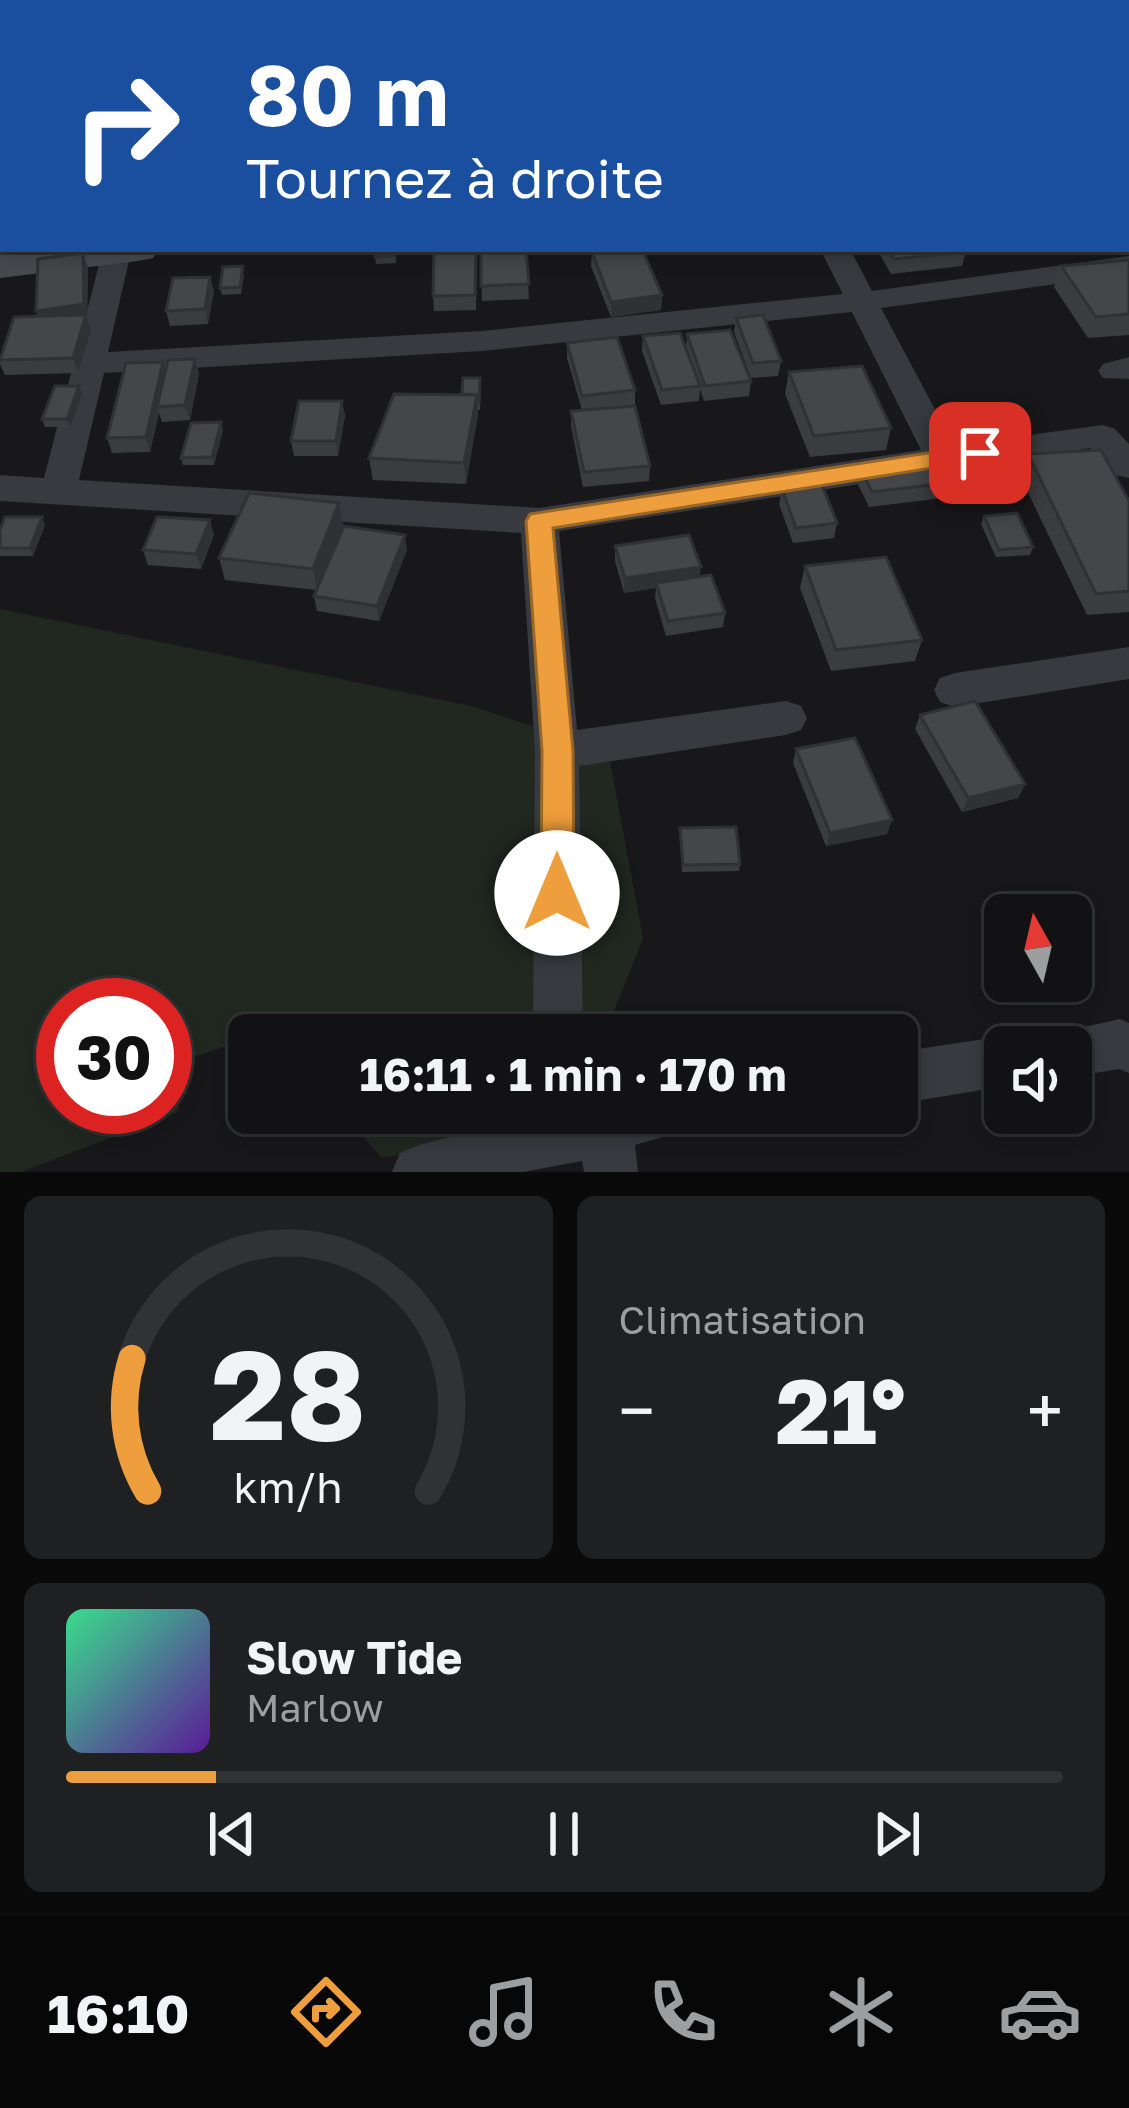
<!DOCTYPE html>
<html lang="fr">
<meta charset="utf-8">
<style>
body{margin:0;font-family:"Golos Text",sans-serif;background:#1f2022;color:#f1f3f6;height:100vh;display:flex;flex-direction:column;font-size:45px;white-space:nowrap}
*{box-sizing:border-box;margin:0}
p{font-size:39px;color:#9c9ea0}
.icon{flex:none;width:66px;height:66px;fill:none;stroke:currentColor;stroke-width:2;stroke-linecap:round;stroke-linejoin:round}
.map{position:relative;height:1172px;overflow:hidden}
.drawer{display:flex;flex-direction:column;gap:24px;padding:24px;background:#0a0a0b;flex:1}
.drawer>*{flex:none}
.guide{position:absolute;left:0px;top:0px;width:1131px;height:252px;box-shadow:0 6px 18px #0003,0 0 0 3px #313234;background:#1a4fa0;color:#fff;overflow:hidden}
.needle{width:78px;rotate:352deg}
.buttons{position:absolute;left:984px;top:894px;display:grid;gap:24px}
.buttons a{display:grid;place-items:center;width:108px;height:108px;border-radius:18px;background:#121214;box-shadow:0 6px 18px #0003,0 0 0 3px #313234;font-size:60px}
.speed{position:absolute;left:36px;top:978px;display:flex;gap:24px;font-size:60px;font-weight:700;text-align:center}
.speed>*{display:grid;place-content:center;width:156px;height:156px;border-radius:50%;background:#121214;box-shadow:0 6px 18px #0003,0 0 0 3px #313234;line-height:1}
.speed .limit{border:18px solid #d22;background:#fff;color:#111}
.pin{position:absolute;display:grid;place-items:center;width:102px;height:102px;color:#fff;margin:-51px;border-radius:24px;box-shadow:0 6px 18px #0006}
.me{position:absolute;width:132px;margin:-66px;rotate:0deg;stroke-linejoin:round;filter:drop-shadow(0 0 9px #0008)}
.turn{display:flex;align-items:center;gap:42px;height:252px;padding:0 48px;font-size:54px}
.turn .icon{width:156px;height:156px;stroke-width:2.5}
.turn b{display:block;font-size:84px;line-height:102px}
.big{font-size:90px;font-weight:700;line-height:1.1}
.drawer .card{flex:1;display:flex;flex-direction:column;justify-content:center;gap:18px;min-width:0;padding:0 42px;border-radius:18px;background:#1f2022}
.drawer .dial{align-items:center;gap:0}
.dial svg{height:312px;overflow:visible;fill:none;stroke:#313234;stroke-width:7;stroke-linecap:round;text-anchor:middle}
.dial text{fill:#f1f3f6;stroke:none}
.song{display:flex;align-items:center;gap:36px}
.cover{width:144px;height:144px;border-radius:18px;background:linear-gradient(135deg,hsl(150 70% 55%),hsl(270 70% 35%))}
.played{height:12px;border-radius:6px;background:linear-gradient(90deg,#ee9e3c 15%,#313234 15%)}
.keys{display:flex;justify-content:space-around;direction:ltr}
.heat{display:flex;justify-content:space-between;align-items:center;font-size:66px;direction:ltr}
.drawer .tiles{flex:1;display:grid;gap:24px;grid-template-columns:1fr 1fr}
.card:last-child{grid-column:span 2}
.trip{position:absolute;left:228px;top:1014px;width:690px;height:120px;border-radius:18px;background:#121214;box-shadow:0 6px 18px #0003,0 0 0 3px #313234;font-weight:700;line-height:120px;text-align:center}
.tabs{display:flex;height:192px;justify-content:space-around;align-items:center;background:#070708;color:#9c9ea0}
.tabs .icon{width:84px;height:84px}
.tabs .selected{color:#ee9e3c}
.tabs b{font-size:54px;color:#f1f3f6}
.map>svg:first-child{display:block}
</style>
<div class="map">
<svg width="1129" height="1172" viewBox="0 0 1129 1172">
<rect width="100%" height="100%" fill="#18181a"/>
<path fill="#202820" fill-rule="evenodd" d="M0,609l471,97 137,45 35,187 -33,83 -13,14h-348v4l-59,19 -12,54 -157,60h-21zM63,1005h102v102h-102z
M343,1113h168l-75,39 -55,5z"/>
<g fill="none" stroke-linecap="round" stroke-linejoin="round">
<path stroke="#3f4246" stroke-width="4.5" stroke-dasharray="4.5 6" stroke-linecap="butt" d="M132,0l39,3
M29,3l53,-3"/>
<path fill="#393a3f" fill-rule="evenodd" d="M728,0h24l1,3h-24z
M1128,24h1v14h-1z
M103,249l28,3 -23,100 374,-21 361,-37 -23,-45h30l22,42 257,-35v18l-248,34 73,137 149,-20 12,4 14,15v34l-13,-3 -26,-27 -531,83 18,199 209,-29 15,5 6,12 -6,12 -15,5 -207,31 4,269h-50l2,-284 -14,-218 -521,-32v-26l44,3zM852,312l69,138 -382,58 -460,-28 25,-107 378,-22z
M1129,357v22l-26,-1 -5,-7 5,-7z
M1129,647v32l-174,28 -15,-5 -6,-12 6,-12 15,-5z
M1120,1019l9,4v50l-10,-4 -48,8v-30h-24l6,-13z
M1005,1036l20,11h-20v39l-108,18v-52z
M543,1113h143l-7,19 -44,13 3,27h-54l-2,-11 -59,11h-131l8,-19 19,-8z"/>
<path fill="#474a4f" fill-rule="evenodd" d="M29,249h130l-6,9 -15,3 -138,17v-26z"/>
</g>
<path fill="#3a3c40" d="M794,0h95l-1,3h-91z
M1028,0h97l2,2 -96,1z
M396,249v14l-20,1 -1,-7z
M877,249h87l2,3 -4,14 -71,8z
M526,250l3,49 -47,2 -1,-49z
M592,252l70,43 -1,15 -50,7 -20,-51z
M1129,260v75l-41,3 -34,-51 7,-21z
M477,263l-1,47 -42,1 -1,-15z
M88,268l-1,51 4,10 -13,44 -73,2 -5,-11v-8z
M244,274l-3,20 -19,1 -2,-7z
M210,277l4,14 -6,33 -38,2 -4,-15z
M736,318l45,43 -3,15 -27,2 -17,-46z
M687,334l64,47 -2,15 -45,5 -4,-12 -1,12 -38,4 -19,-54 1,-15 43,12z
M567,343l68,47v15l15,61 -1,15 -66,6 -12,-61v-15l11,-1 -15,-52z
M195,359l4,15 -9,46 -28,2 -3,-9 -9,39 -38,1 -5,-15 58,-67z
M789,372l102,56 -5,22 -76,7 -25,-63z
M481,385l-1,25h-2l-12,74 -93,-4 -4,-22 93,-64z
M82,394l-12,33h-25l-3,-8z
M342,401l3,15 -7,40h-44l-3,-15z
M223,430l-9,35h-31l-2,-7z
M1028,454l101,47v111l-42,3 -67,-139z
M858,463l89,20 -4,15 -74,9 -14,-29z
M782,489l55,34 -3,15 -41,5 -14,-39z
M339,503l4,22 -16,40 80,-15 -28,71 -62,-10 -3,-15 2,-6 -91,-10 -6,-22z
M984,516l49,31 -3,8 -34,2 -15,-33z
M42,517l3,8 -12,31h-33v-26z
M214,535l-13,34 -53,-4 -5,-15z
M615,546l84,31 26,36 -2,14 -57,9 -11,-38 1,-10 -32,5 -9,-32z
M805,566l117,74 -7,21 -84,10 -31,-83z
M920,715l105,69 -7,14 -56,14 -47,-83z
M796,749l96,71 -5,14 -61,12 -33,-83z
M680,828l60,36 -1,7 -57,1z"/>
<path fill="#303134" d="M860,0h29l-1,3h-38v-2z
M1047,249h25l-27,4z
M83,253l5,15 -1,51 4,10 -13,44 -5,-15 -32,-32 -5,-15z
M210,277l4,14 -6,33 -3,-15z
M662,295l-1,15 -50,7v-15z
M195,359l4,15 -9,46 -5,-15z
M163,362l4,15 -10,30 2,6 -9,39 -4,-15z
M79,386l3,8 -12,33 -3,-8z
M477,395l1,21 -12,68 -2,-21z
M342,401l3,15 -7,40 -2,-15z
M221,422l2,8 -9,35 -2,-8z
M339,503l4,22 -26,66 -4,-22z
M42,517l3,8 -12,31 -3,-8z
M210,520l4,15 -13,34 -5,-15z
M405,535l2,15 -28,71 -2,-15z
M701,567l-2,15 -43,1v5l-32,5 1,-15z
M1025,784l-7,14 -56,14 6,-14z
M892,820l-5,14 -61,12 4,-13z"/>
<path fill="#44464a" stroke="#303134" stroke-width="3" d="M544,0h56v3h-55z
M808,0h36l3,3h-36z
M1043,0h40l3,3h-40z
M1090,0h35l2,2 -34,1z
M376,249h19v7l-20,1z
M434,249h42l-1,46 -42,1z
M613,249h29l20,46 -51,7 -19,-50z
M888,249h76l2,3 -72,7z
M526,250l3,34 -48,2v-34z
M83,253l1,51 -48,7 2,-52z
M1129,260v54l-33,3 -35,-51z
M243,266l-3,21 -20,1 3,-21z
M210,277l-5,32 -39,2 7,-33z
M86,315l-13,43 -73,2 14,-43z
M763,315l18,46 -28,2 -17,-45z
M730,330l21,51 -46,5 -18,-52z
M680,333l20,53 -38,4 -19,-54z
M617,337l18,53 -53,6 -15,-53z
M195,359l-10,46 -28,2 11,-47z
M163,362l-17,75 -39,1 19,-75z
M862,366l29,62 -77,8 -25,-64z
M463,378h17l-1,24h-1l-1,-7 -15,-1z
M55,386h24l-12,33h-25z
M394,394l83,1 -13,68 -95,-5z
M299,401h43l-6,40h-45z
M635,406l15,60 -66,6 -13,-61z
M221,422l-9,35 -31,1 10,-35z
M1101,450l28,51v90l-33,3 -68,-140z
M932,454l15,29 -75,9 -14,-29z
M822,485l15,38 -41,5 -14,-39z
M249,493l90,10 -26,66 -94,-11z
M1017,513l16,34 -34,3 -15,-34z
M5,517h37l-12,31h-30v-18z
M157,517l53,3 -14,34 -53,-4z
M344,526l61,9 -28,71 -63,-10z
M689,535l12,32 -76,11 -10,-32z
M886,557l36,83 -86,10 -31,-84z
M711,575l14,38 -57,8 -12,-38z
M975,701l50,83 -57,14 -48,-83z
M855,738l37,82 -62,13 -34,-84z
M736,827l4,37 -57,1 -3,-37z"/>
<path fill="#ee9e3c" stroke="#9b6727" stroke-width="3" d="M980,445l9,2 3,6 -3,6 -436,69 20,223 1,142 -5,11 -12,4 -11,-4 -5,-11 1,-142 -16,-230 4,-7z"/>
</svg>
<div class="buttons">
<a><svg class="needle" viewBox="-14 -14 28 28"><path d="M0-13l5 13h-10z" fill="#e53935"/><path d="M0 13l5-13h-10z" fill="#9c9ea0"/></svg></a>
<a><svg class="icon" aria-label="sound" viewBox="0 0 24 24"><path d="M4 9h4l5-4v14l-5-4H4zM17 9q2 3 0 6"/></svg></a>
</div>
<div class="speed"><div class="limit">30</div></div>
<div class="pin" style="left:980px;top:453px;background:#d93025"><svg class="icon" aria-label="arrive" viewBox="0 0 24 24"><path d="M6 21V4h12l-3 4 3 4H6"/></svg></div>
<svg class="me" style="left:557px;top:893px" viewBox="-20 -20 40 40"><circle r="19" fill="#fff"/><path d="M0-13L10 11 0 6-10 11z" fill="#ee9e3c"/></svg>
<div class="trip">16:11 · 1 min · 170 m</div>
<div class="guide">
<div class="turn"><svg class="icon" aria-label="right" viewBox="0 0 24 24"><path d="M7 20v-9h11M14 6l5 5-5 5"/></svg><div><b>80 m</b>Tournez à droite</div></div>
</div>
</div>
<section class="drawer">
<div class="tiles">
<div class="card dial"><svg viewBox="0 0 100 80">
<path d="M14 69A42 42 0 1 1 86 69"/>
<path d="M14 69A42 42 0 0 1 10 35" stroke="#ee9e3c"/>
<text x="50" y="56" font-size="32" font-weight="700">28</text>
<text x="50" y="72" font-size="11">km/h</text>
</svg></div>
<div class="card"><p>Climatisation</p>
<div class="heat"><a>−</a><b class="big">21°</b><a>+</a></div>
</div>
<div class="card">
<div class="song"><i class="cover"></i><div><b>Slow Tide</b><p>Marlow</p></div></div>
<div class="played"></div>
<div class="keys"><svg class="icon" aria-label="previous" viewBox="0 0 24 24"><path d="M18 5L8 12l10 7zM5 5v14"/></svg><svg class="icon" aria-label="pause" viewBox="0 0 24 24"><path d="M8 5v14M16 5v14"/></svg><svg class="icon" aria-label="next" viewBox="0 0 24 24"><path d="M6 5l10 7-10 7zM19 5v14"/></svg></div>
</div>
</div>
</section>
<nav class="tabs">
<b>16:10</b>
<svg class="icon selected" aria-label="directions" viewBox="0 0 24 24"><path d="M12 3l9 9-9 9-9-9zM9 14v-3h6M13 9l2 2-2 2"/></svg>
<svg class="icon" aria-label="music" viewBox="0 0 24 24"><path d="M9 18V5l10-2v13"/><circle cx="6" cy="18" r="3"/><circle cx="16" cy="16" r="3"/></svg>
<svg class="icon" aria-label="phone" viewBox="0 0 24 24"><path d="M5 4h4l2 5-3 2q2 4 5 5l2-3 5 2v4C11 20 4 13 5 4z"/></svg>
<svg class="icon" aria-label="climate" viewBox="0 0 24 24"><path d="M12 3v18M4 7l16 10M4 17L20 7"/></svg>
<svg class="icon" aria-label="car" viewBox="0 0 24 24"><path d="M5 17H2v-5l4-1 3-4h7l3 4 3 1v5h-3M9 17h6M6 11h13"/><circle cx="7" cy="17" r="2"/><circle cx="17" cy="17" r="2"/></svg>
</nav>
